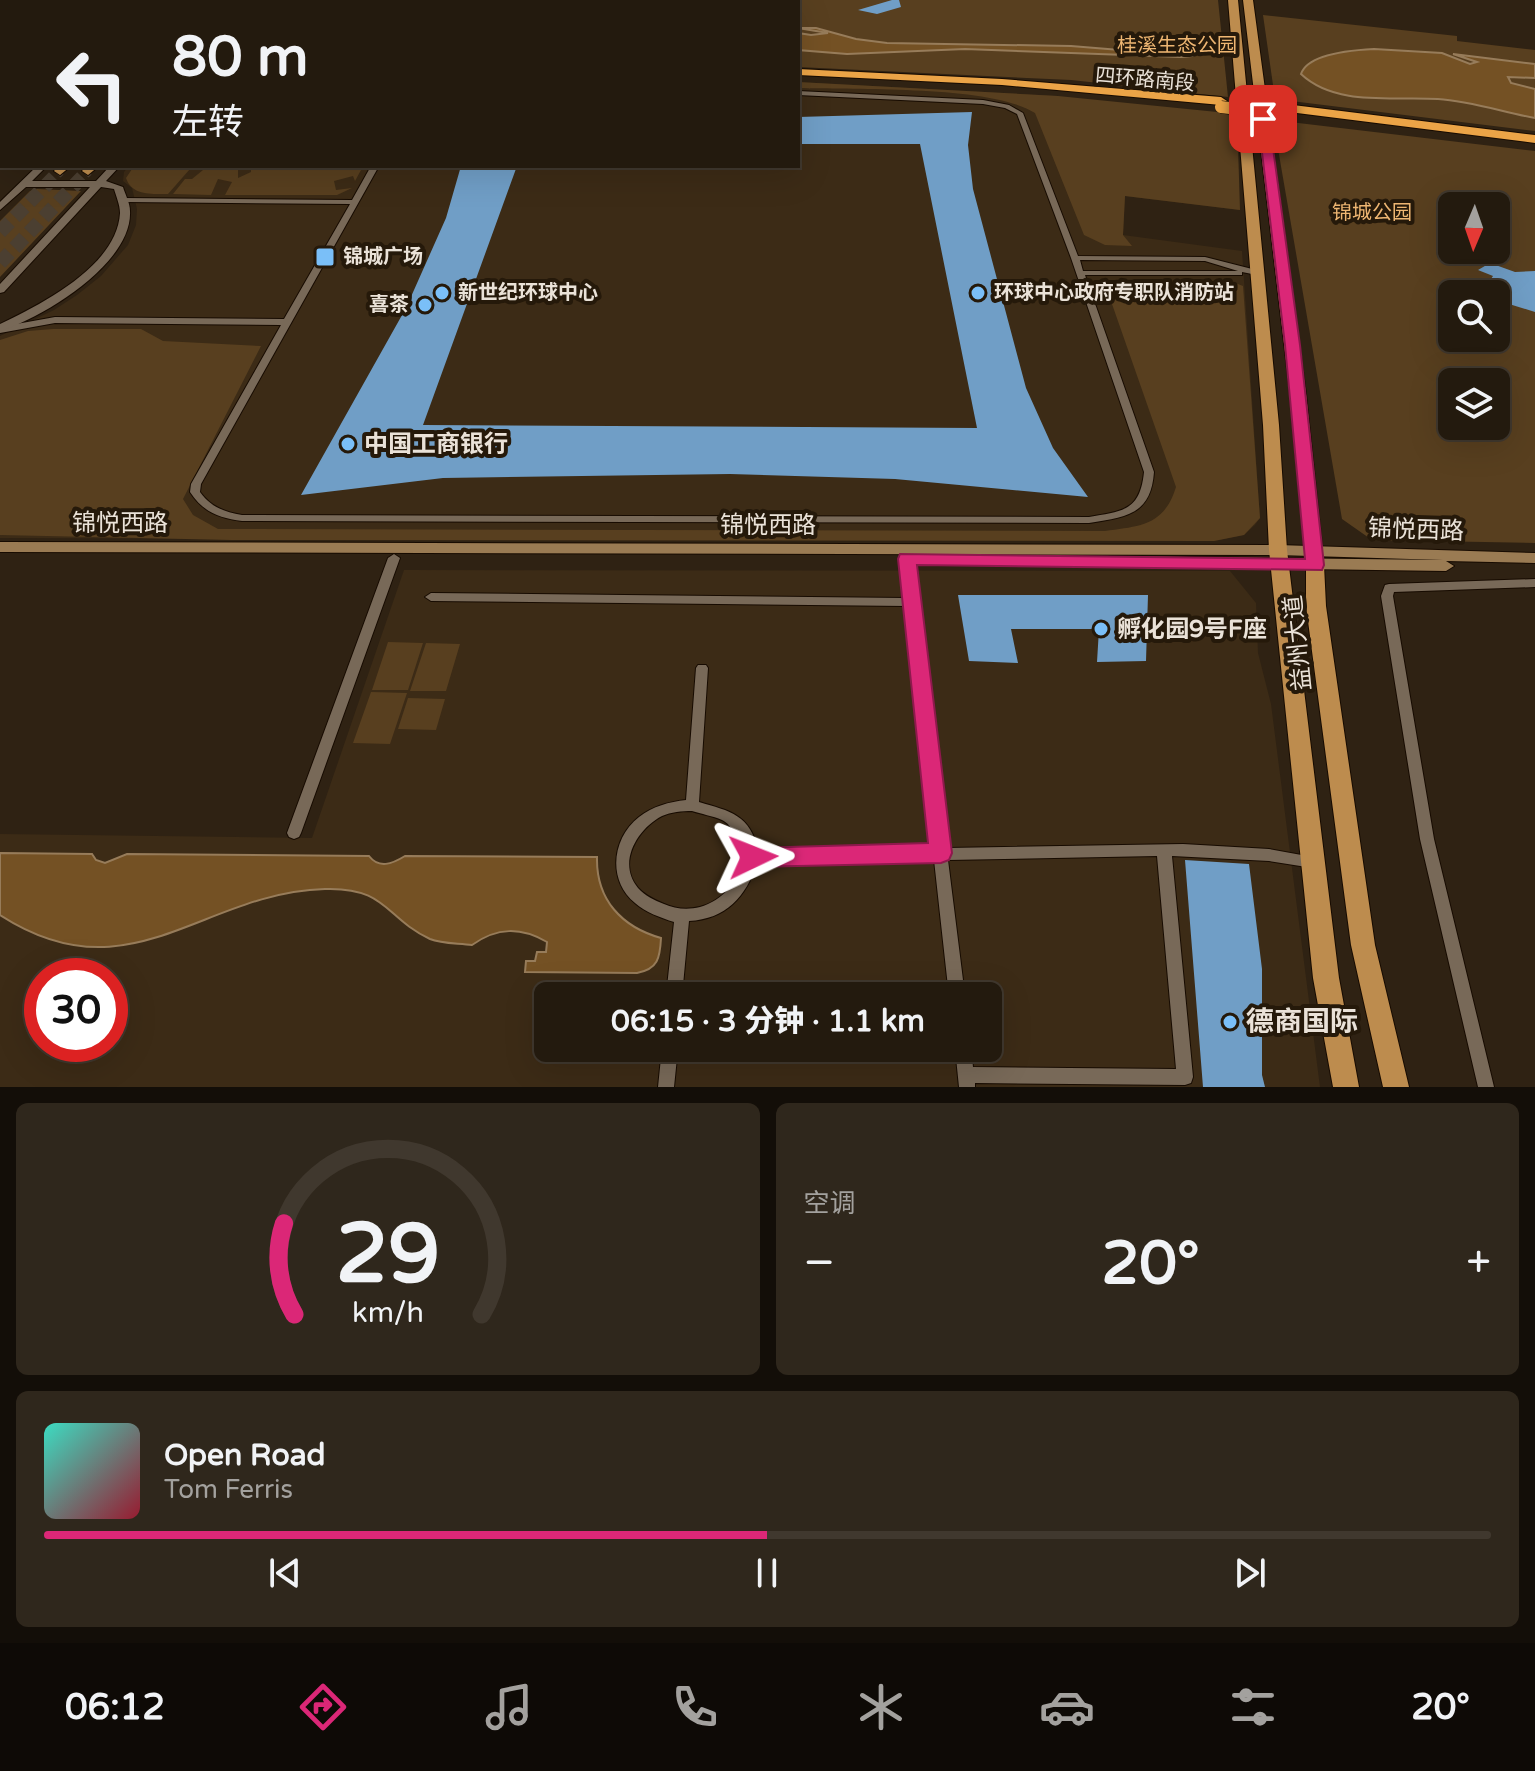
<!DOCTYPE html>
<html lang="zh">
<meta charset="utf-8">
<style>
body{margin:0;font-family:"Varela Round","Noto Sans SC",sans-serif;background:#2f271c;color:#f1f3f6;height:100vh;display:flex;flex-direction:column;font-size:30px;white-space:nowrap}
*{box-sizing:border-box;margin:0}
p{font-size:26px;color:#a3a19e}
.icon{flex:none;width:44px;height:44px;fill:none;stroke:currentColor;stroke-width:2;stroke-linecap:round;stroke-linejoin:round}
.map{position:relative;height:1087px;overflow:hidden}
.panel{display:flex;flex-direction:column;gap:16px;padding:16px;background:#130e08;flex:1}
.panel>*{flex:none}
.guide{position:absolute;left:0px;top:0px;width:800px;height:168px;box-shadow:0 8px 32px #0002,0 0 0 2px #40382e;background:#231a0e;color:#f1f3f6;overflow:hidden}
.needle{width:52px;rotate:182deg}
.tools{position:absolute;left:1438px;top:192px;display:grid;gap:16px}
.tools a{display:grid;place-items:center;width:72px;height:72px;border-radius:12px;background:#231a0e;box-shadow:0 8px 32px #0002,0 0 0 2px #40382e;font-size:40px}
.speed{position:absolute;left:24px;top:958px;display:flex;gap:16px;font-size:40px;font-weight:700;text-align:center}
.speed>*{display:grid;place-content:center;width:104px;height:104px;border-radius:50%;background:#231a0e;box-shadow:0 8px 32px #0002,0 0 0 2px #40382e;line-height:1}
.speed .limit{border:12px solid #d22;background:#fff;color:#111}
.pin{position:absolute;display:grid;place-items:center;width:68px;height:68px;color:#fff;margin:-34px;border-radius:16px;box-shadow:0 4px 12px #0006}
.me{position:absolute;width:88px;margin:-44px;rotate:88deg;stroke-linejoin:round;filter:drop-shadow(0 0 6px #0008)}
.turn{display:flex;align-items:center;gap:28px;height:168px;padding:0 40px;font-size:36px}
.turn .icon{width:104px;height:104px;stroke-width:2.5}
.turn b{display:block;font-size:56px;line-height:68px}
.big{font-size:60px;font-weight:800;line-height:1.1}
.panel .card{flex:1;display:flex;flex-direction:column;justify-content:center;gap:12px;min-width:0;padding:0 28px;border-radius:12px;background:#2f271c}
.panel .dial{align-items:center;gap:0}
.dial svg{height:208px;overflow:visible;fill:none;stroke:#40382e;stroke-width:7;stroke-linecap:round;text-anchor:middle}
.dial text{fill:#f1f3f6;stroke:none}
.song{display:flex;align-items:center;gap:24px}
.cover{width:96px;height:96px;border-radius:12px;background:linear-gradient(135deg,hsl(170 70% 55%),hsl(350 70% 35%))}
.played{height:8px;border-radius:4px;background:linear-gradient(90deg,#db2777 50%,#40382e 50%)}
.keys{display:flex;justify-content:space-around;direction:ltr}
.heat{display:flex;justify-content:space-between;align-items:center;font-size:44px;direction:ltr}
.panel .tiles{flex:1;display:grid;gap:16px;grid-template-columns:1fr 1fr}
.card:last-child{grid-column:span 2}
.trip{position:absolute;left:534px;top:982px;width:468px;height:80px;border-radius:12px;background:#231a0e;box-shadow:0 8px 32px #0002,0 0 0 2px #40382e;font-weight:800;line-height:80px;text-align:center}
.dock{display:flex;height:128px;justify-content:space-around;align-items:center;background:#0e0a06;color:#a3a19e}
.dock .icon{width:56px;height:56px}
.dock .selected{color:#db2777}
.dock b{font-size:36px;color:#f1f3f6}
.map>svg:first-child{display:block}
</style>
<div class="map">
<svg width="1535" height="1087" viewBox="0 0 1535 1087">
<rect width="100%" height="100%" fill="#2f2213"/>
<path fill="#3c2b16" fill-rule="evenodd" d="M798,82l260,14 182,114 -115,-14 -2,39 119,16 18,267 -5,7 -11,10 -30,6 -1214,-3v-202l54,-26 23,-15 24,-19 27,-31 8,-20 1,-16 -5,-21 -9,-7 1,-9 5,-6h669z
M404,570l826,1 26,32 2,50 13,51 49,383h-1320v-253l312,4zM42,976h68v68h-68zM548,996h440v52h-440z"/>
<path fill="#583f1f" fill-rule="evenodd" d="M280,0h938l10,97 -157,-17 -273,-13v-65h-520z
M1263,15l194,21v5l78,9v81l-260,-32z
M798,82l260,14 179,18 3,96 -115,-14 -2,39 9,11 -27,-1 -21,-10 -49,-122c-44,-28 -180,-23 -237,-25z
M1273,120l262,31v392l-163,-3 -30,-21zM1452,206h44v44h-44zM1452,294h44v44h-44zM1452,382h44v44h-44z
M134,166h214l1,3 12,1 -6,11 -2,-5 -19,5 2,9 16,-2 -15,7h-112l7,-13 -14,-3 -7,16 -38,-1 12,-15h7l11,-9h35v8l13,-6v-5l-61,2 -22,25c-16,0 -36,2 -42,-16z
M37,189l44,2 -81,86v-56l30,-30z
M1113,281h117l13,5 17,232 -16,17 -30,6 -983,-1 -231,-5v-195l28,-9 25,-2h88l22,12 98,5 -78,153 10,16 25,14 887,2c35,-5 59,-5 71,-44l-71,-203z
M388,642l35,1 -15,47h-36z
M426,643l34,1 -14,47h-36z
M371,692l36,1 -17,51 -37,-1z
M408,698l37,1 -9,31 -38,-1z"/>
<path fill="#745124" stroke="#977c5a" stroke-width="2" d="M798,28h18l40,11 31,4 184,3 98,8h18l16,-9 10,2 -21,9 -11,1 -216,-8 -118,5 -49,-4v-17l13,2 17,-2z
M1374,49l68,4 28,11 7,-2 -24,-8 82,10v14l-27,-1 3,6 24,6v29c-32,-6 -65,-17 -97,-19 -44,-3 -102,8 -137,-25 7,-21 53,-24 73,-25z
M0,853l92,1 4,6 9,3 22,-9 242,2c10,13 23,8 36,0l192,1c-1,43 25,70 64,81 -1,20 -3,31 -24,35l-112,-1 1,-11h9l2,-9h9l1,-10c-26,-15 -50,-15 -75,3 -13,-2 -30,-1 -42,-6 -45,-21 -43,-52 -105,-50 -123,3 -195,110 -325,26z"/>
<path fill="#709ec6" d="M892,0h7l2,7 -24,7 -19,-4z
M972,112l-4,33 5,44 53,199 27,60 35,49 -193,-18 -165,-5 -287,4 -142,17 105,-187 40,-90 15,-52h56l-94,259 554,3 -57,-284h-122v-27z
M1490,263l25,9 20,-1v41l-39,-12v-6h-15l12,-18 -15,-6z
M958,595h190l-2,66 -49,1 2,-33h-88l7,34 -49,-2z
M1185,860l64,4 13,105v106l3,12h-62z"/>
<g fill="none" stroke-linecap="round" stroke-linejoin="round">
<path stroke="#4b3f31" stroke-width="10" stroke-dasharray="10 5" stroke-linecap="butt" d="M57,174l3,-3
M85,174l3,-3"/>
<path stroke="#4b3f31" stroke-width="14" stroke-dasharray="14 7" stroke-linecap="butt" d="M0,232l59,-60
M0,263l87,-91"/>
<g stroke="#170b01" stroke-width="2">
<path id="minor" d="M798,91l185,9 26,5 14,8 55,143 127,1 55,14 1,2 -4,2 -15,-3v3h-157l69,197c-3,43 -28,45 -65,51l-847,-2c-23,-3 -39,-9 -52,-29l1,-8 90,-159 -226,-2 -55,10v-6l55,-10 229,2 66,-115 -225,-2 -4,-2 4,-2 227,2 19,-34h8l-178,318 -1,8c11,15 24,20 42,23l847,2c34,-6 51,-6 55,-45l-73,-214 -54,-144 -12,-6 -22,-4 -185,-9zM1080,260l125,1 33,10h-155z
M394,554l6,4 -99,275 -2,4 -5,2 -5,-2 -2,-4 101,-275z
M907,555l6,4 34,289 236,-4 86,5 49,9 2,4 -2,4 -5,2 -44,-7 -97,-5 21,221 -2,6 -6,2 -210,-2v4h-16l-4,-39h16l2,19 203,2 -19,-213 -209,4 17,136h-16l-15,-136 -177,3c-11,34 -31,56 -68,58l-7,75h-16l8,-74c-13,-4 -29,-10 -39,-19 -28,-23 -23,-65 4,-86 14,-11 30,-15 47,-17l10,-132 2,-3h8l2,3 -9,134c31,9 52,13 59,49l175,-3 -27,-242 -475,-5 -6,-4 6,-4 474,5 -4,-39zM692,811c9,3 21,5 30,9 5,2 9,8 13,12 26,26 -6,68 -35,75 -12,3 -25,2 -36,-3 -10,-4 -19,-8 -26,-16 -21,-25 -1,-59 24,-72 9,-4 20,-5 30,-5z
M1535,579v8l-141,5 -1,4 41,243 60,248h-16l-58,-248 -39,-243 4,-11 4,-1z
M662,1048h16l-4,39h-16z"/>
</g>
<g stroke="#170b01" stroke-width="2">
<path id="tertiary" d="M208,0h8l-10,2z
M264,0h8l-10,2z
M37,166h10l-15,15h64l14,-15h10l-14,15 17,6c2,7 7,16 7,24 3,52 -87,107 -130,120v-7c42,-20 117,-58 120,-111 0,-8 -4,-17 -6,-24l-13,-2 -97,105 -4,1v-9l90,-97h-64l-26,23v-8z"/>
</g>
<g stroke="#170b01" stroke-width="2">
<path id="secondary" d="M0,542l1278,3 257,8v10l-89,-2 8,5 -8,5 -336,-5 -8,-5 8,-5 333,4 -165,-5 -1278,-3z"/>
</g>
<g stroke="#170b01" stroke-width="2">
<path id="primary" d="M225,0h10l-12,2z
M246,0h10l-12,2z
M1228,0h10l41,425 8,125 52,428 20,109h-26l-20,-109 -44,-428 -6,-125z
M1243,0h10l53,394 18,171 2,41 49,339 34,142h-26l-32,-142 -45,-339v-41l-16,-171z
M58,166h13l-11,9 -6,-4z
M86,166h13l-11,9 -6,-4z"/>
</g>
<g stroke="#170b01" stroke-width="2">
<path id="motorway" d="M798,69l204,10 219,18 6,4 -6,4 -219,-20 -204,-10z
M0,72h2v6h-2z
M1277,103l258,32v8l-262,-33 -2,-3z"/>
</g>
<use href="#minor" fill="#786958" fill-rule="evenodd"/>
<use href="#tertiary" fill="#786958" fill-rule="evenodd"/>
<use href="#secondary" fill="#9a7b53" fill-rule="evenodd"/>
<use href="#primary" fill="#bd8c4e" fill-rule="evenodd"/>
<use href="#motorway" fill="#eba447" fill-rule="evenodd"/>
<g stroke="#170b01" stroke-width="13" stroke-linecap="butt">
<path id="motorway-bridge" d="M1221,107l60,7"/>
</g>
<use href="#motorway-bridge" stroke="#eba447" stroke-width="12"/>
</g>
<path fill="#db2777" stroke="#8e194d" stroke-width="2" d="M1263,116l6,3 31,226 24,220 -2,5 -405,-5 35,288 -3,7 -8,3 -188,4 -8,-3 -3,-7 3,-7 8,-2 175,-5 -30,-284 2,-5 405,5 -20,-214 -27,-226z"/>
<g fill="#7abff8" stroke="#25190a" stroke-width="3">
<rect x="315" y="247" width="20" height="20" rx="4"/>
<circle cx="442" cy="293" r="8"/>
<circle cx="978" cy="293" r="8"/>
<circle cx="425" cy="305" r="8"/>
<circle cx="348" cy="444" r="8"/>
<circle cx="1101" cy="629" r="8"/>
<circle cx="1230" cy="1022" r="8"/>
</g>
<g text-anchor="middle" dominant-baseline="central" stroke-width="8" stroke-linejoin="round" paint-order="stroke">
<g font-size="20" fill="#eeb672" stroke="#25190a">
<text x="1177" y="46">桂溪生态公园</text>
<text x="1372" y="213">锦城公园</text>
</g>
<g font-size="20" fill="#eae2d8" stroke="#25190a">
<text transform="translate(1145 80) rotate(5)">四环路南段</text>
</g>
<g font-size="20" font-weight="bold" fill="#eae2d8" stroke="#25190a" text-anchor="start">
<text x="343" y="257">锦城广场</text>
<text x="458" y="293">新世纪环球中心</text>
<text x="994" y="293">环球中心政府专职队消防站</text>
<text x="409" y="305" text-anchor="end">喜茶</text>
</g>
<g font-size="24" font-weight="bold" fill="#eae2d8" stroke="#25190a" text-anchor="start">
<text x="364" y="444">中国工商银行</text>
<text x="1117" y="629">孵化园9号F座</text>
</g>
<g font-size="24" fill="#eae2d8" stroke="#25190a">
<text x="120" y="523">锦悦西路</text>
<text x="768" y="525">锦悦西路</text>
<text transform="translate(1416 530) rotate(2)">锦悦西路</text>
<text transform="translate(1298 643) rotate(-96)">益州大道</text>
</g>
<g font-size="28" font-weight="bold" fill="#eae2d8" stroke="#25190a" text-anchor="start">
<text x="1246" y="1022">德商国际</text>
</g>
</g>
</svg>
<div class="tools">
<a><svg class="needle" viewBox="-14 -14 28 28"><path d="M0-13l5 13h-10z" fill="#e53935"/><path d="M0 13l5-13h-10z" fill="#a3a19e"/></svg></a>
<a><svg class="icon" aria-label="search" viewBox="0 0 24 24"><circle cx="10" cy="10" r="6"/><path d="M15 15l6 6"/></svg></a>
<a><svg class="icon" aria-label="layers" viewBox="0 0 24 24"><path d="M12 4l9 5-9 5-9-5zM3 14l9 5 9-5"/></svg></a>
</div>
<div class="speed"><div class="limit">30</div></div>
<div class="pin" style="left:1263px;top:119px;background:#d93025"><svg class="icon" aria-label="arrive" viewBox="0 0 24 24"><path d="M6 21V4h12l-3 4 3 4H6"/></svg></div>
<svg class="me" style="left:753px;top:857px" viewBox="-20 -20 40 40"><path d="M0-17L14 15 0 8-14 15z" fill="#db2777" stroke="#fff" stroke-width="4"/></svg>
<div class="trip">06:15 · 3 分钟 · 1.1 km</div>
<div class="guide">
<div class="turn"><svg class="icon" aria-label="left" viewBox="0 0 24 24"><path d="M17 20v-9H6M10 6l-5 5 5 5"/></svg><div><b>80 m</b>左转</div></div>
</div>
</div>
<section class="panel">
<div class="tiles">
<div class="card dial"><svg viewBox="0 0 100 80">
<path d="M14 69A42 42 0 1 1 86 69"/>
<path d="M14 69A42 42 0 0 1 10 34" stroke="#db2777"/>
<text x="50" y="56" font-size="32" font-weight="700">29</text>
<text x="50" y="72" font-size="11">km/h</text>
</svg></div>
<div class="card"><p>空调</p>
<div class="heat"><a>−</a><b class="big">20°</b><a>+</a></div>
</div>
<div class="card">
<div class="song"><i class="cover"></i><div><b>Open Road</b><p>Tom Ferris</p></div></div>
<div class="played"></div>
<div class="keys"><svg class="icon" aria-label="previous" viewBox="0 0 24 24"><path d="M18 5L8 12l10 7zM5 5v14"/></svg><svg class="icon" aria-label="pause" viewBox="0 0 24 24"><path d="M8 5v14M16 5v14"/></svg><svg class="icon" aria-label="next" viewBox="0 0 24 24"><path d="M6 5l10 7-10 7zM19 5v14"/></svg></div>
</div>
</div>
</section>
<nav class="dock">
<b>06:12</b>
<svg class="icon selected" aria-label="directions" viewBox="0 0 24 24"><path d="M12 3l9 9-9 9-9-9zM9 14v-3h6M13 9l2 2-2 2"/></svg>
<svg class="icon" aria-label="music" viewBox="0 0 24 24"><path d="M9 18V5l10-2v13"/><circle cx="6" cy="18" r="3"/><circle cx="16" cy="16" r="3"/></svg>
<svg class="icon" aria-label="phone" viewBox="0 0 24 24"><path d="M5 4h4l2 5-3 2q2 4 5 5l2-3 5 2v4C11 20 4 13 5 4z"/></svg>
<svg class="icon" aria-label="climate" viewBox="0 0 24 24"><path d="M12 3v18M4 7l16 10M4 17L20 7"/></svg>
<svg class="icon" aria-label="car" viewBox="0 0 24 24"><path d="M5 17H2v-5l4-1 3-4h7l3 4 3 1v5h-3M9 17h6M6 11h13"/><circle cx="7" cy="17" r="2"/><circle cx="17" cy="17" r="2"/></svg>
<svg class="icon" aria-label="filters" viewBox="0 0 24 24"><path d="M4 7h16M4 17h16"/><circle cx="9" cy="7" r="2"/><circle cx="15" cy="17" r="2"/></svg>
<b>20°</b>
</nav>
